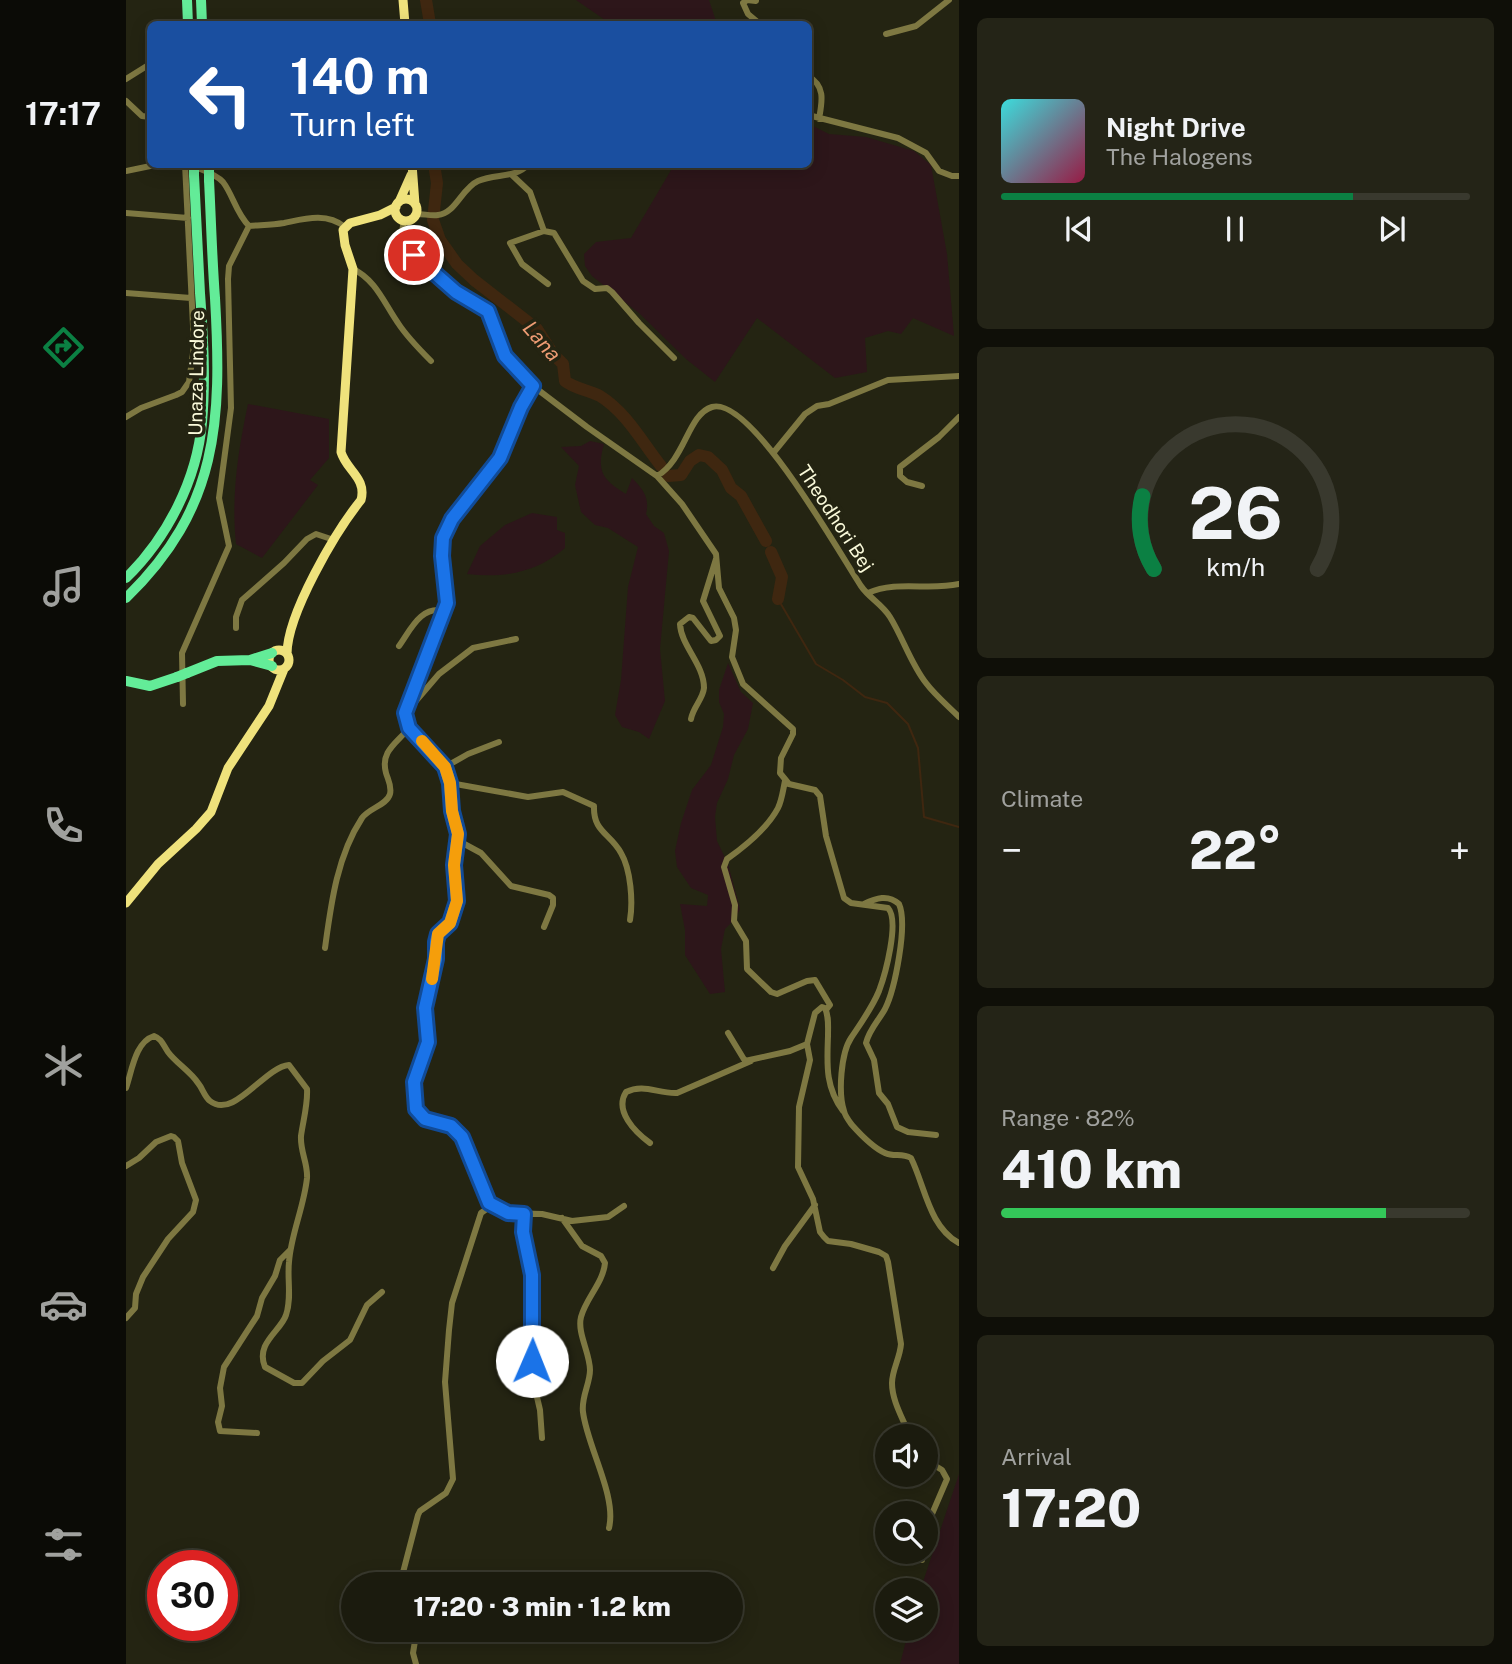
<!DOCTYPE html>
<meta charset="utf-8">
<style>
body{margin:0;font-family:"Public Sans",sans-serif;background:#242417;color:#f1f3f6;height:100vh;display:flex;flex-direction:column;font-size:26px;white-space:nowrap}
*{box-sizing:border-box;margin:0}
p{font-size:23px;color:#a0a19e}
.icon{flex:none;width:38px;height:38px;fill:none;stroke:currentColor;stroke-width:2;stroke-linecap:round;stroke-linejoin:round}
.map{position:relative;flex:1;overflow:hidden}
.panel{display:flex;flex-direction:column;gap:18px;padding:18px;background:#0f0f08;width:553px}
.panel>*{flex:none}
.banner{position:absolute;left:21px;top:21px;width:665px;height:147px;border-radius:10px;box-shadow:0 4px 18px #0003,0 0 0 2px #39392e;background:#1a4fa0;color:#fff;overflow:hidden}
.buttons{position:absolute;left:749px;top:1424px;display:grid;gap:14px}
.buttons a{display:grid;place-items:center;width:63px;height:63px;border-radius:50%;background:#1b1b0e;box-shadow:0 4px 18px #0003,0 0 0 2px #39392e;font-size:35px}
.speed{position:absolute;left:21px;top:1550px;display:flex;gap:14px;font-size:35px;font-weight:700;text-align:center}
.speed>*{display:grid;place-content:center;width:91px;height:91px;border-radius:50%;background:#1b1b0e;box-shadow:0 4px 18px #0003,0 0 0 2px #39392e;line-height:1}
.speed .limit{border:10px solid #d22;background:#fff;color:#111}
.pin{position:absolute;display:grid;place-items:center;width:60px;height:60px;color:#fff;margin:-30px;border:4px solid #fff;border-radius:50%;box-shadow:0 2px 7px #0007}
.me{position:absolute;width:77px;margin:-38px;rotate:1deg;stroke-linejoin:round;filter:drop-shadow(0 0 5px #0008)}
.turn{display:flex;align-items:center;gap:24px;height:147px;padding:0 28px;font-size:32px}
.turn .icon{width:91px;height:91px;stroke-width:2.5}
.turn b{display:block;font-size:49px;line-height:60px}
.big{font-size:52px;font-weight:800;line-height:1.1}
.panel .card{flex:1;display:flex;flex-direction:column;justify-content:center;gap:10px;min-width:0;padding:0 24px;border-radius:10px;background:#242417}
.panel .dial{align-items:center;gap:0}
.dial svg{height:182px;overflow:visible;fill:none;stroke:#39392e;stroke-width:7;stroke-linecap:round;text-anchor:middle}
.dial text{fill:#f1f3f6;stroke:none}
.song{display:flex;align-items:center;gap:21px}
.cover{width:84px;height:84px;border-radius:10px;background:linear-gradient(135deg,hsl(180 70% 55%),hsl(340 70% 35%))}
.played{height:7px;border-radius:4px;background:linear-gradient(90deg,#0b8043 75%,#39392e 75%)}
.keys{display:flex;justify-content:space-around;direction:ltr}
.heat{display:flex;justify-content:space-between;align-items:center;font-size:38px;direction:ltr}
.charge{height:10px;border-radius:5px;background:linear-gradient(90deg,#34c759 82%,#39392e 0)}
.trip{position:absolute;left:215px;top:1572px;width:402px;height:70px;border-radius:35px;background:#1b1b0e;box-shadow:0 4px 18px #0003,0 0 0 2px #39392e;font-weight:800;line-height:70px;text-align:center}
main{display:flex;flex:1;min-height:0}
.tab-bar{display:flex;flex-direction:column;width:126px;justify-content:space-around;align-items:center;background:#0b0b06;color:#a0a19e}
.tab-bar .icon{width:49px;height:49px}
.tab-bar .selected{color:#0b8043}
.tab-bar b{font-size:32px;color:#f1f3f6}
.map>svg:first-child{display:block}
</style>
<main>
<nav class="tab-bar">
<b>17:17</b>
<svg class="icon selected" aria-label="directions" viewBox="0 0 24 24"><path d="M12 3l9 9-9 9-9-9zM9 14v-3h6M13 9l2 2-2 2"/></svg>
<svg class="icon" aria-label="music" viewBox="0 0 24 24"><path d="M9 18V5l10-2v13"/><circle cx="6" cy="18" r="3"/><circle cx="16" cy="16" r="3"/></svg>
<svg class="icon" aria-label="phone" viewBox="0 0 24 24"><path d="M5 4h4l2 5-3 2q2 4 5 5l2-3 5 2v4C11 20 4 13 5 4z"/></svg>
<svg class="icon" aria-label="climate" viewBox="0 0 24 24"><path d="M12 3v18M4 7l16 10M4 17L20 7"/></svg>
<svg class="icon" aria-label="car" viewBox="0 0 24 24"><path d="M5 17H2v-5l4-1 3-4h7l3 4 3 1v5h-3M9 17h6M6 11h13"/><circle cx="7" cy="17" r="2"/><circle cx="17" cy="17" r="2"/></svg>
<svg class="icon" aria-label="filters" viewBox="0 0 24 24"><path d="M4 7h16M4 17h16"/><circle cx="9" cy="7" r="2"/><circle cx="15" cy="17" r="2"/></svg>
</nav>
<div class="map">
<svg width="833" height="1664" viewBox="0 0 833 1664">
<rect width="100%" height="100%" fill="#242412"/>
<path fill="#2d161a" d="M450,0h133l7,21 -6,3h-99z
M683,124l20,10 37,3 48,14 17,14 16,89 7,82 -41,-18 -12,16 -13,-3 -23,7 2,34 -32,6 -78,-60 -42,64 -29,-23 -46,-45 -48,-38 -7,-10 -1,-12 12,-12 35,-4 43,-73 134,-1z
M122,404l81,15v39l-19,22 8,5 -56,73 -26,-14c-5,-48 2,-93 12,-140z
M464,441l14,3c-8,28 -1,36 22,50l6,-16c11,11 18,20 14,36l8,12 10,7 5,18 -9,98 5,52 -16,38 -10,-7 -17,-5 -7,-12 6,-35 7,-93 10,-40 -30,-19 -13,-3 -14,-13 -6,-27 4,-19 -18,-19 20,-1z
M406,513l25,4v13l8,3v15c-29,25 -61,30 -98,26l13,-28 25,-21z
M602,663l13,29 12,11 -5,26 -14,26 -6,24 -11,24 -2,14 2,24 11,23 12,45 -5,10 -10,10 -4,20 4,43 -15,2 -25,-39v-25l-5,-26 27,2 1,-11 -17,-7 -14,-21 -2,-16 6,-28 11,-33 19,-25 12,-38 1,-13 -5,-12v-12z
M833,1474v190h-59l9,-35h17v-38h-6z"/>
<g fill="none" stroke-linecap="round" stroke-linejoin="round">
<path stroke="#3f2710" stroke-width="2" d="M652,599l38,65 27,16 22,17 22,6 21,21 10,24 6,69 35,10"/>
<path stroke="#3f2710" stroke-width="12" d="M300,0l4,24
M308,164l3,19 -4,37 7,20 17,24 17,16 63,49 16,25 10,10 2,17c10,8 24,9 35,15 27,17 42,46 61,70
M542,476l13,-1 9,-14 9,-6 9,2 14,13 9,18 10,8 25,45
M645,552l11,25 -4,22"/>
<path stroke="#7e7842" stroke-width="6" d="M630,1l-9,-1 -4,3 5,11 12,10
M760,34l30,-8 33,-26
M682,76c18,10 14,26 11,43
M0,79l24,-15
M0,101l16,15 8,1
M682,115l90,23 28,15 13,18 13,5h7
M67,166c9,4 23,8 30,16 10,13 13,31 26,44
M0,171l34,-7
M386,175l18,17 14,39
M0,213l62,5
M291,214c7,0 14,2 21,1 17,-1 24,-27 40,-34 18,-8 37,-2 51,-17
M278,221l-2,10 6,16 36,36 44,28 14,39 15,20 16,16 54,41 70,49 25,28 34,50 3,34 15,30 2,12 -4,27 11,27 50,45v5l-12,24 -1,15 9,11 26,6 5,6 6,40 18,62 7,5 37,5c12,13 -3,67 -9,83 -7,17 -18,32 -28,47 -10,15 -13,55 -7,73 1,5 5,10 8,14 8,9 22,23 33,28 9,4 17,0 26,5 14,28 18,69 48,85
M123,226c11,-1 23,-1 35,-3 20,-4 42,-11 61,4
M227,269c23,11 31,34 45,54 9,14 21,26 33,38
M422,284l-26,-20 -12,-21 34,-12 10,2 29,48 12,8 12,-1 5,4 27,31 35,35
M0,293l65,5
M0,417l15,-9 35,-13 6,-3 7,-10 5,-36 -9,-182
M648,452l31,-38 12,-8 12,-2 59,-24 71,-4
M531,476c28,-16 31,-62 55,-69 39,-12 129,149 149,179 8,12 21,18 29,31 13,21 21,47 36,66 9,12 22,23 33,34
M796,486l-15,-4 -7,-6v-9l39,-30 20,-20
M742,593c29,-13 61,-2 91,-9
M110,628v-11l6,-17 42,-37 23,-24 9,-5 18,6
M273,646c12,-17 22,-41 46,-35
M57,704l-1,-51 47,-107 -10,-48 12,-90 -3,-129 1,-13 20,-40
M283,709l30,-35 34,-26 43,-9
M279,713l42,-110 -5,-47 1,-18 9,-19 48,-61 21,-51 12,-21
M565,719c2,-12 12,-20 13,-31 0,-24 -23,-42 -24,-64l9,-7 4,1 18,23 5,-1 4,-4 -17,-35 13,-42
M319,767l23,-13 31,-12
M659,781c-2,9 -3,19 -7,27 -10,19 -34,39 -51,51l-3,8 11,38 -1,16 12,20 1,28 24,23 6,2 30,-13 8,-1 15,25 -4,5
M324,783l78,14 35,-5 31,14c-1,26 16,27 27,47 10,17 12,49 9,67
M331,840l24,13 30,33 38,9 4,3v7l-9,22
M738,904c12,-6 24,-10 35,0 9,20 -4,85 -14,105 -6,11 -16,21 -19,34l8,17 5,33 9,11 9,23 11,5 28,3
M199,948c6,-44 12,-92 37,-130 7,-10 25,-13 28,-24 2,-8 -2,-14 -4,-21 -6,-22 11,-30 23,-45
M602,1033l17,28 45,-10 17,-7
M0,1088c6,-17 9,-46 28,-52 8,3 9,9 14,16 8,11 22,19 30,31 5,6 6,13 12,18 24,19 54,-34 79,-36l18,24c1,15 -4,32 -6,47 -1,16 7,27 6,42 -3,29 -16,56 -18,84 -2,17 3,36 -3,53 -5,16 -31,28 -21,52l29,16h8l21,-22 27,-21 17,-35 15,-13
M717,1111c-18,-24 -16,-47 -15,-75 0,-11 1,-19 -3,-28l-3,-1 -7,6 -8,31 3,16 -11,47 -1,60 15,32 7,33 4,5 4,4 23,3 28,8 7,4 2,6 13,82c-1,14 -9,26 -9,39 0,19 12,37 18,54
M524,1143c-15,-11 -36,-32 -24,-51 18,-9 32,2 51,1l74,-32
M0,1166l13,-8 17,-16 15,-6 3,1 4,4 4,22 14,37 -3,12 -25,27 -25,38 -7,17 -1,14 -9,10
M363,1203l19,10 34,1 30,7 36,-4 16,-11
M398,1214l-1,18 9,43 1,105 7,30 2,28
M436,1218l20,28 19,10 4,7c-2,20 -19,35 -24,54 -4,16 9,36 9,53 0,14 -9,27 -7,42 4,34 34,84 26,116
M647,1268l12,-22 30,-41
M131,1433l-37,-2 -2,-9 4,-16 -2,-18 4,-21 33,-51 5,-18 13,-22 5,-16 10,-10
M800,1460l16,10 5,9 -21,49
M796,1560v-8
M274,1584l18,-69 2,-4 26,-18 7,-14 -8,-97 4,-52 3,-27 29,-90 7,-5 1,-5 -27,-66 -11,-11 -26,-7 -9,-10 -2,-27 14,-40 -3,-34 11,-49v-17l2,-8 12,-11 7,-22 -3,-36 4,-31 -6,-23 -2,-28 -5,-16 -36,-39 -4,-15
M290,1664l-3,-11 4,-24"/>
<path stroke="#efe27c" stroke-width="9" d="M277,0l2,24
M286,164l3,40
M269 210a11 11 0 1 1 22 0a11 11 0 1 1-22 0Z
M273,202l12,-27
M143 660a10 10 0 1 1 20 0a10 10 0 1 1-20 0Z
M161,654c0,-40 49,-123 74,-154 6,-22 -15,-30 -20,-48l12,-183 -8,-24 -2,-15 7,-7 30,-8 16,-8
M0,903l32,-39 38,-35 15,-17 17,-44 41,-62 15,-37"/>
<path stroke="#63ec98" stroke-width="10" d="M61,0l1,24
M75,0l1,24
M0,578c41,-40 71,-98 76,-156 4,-43 1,-87 -2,-129 -2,-40 -4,-79 -6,-118
M0,598c93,-90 96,-178 89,-300 -3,-39 -4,-79 -6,-118
M146,666l-22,-6 22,-7
M61,673l30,-12 33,-1
M0,681l24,5 27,-9"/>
<path stroke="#63ec98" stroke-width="10" d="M68,164v11
M83,164v16
M51,677l10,-4"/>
</g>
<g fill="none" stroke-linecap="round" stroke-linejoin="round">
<g stroke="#114b97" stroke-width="18">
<path id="route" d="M288,255l42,37 32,19 17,45 28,30 -12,21 -21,51 -48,61 -9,19 -1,18 5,47 -42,110 4,15 36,39 5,16 2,28 6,23 -4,31 3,36 -7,22 -12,11 -2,8v17l-11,49 3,34 -14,40 2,27 9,10 26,7 11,11 27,66 19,10 16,1 -1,18 9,43v86"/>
</g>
<use href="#route" stroke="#1a73e8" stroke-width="12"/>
<path stroke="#f59e0b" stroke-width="12" d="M296,741l23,26 5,16 2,28 6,23 -4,31 3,36 -7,22 -12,11 -6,45"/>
</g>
<g text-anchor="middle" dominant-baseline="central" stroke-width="7" stroke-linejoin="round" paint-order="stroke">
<g font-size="19" fill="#fafada" stroke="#242412">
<text transform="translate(70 373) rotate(-89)">Unaza Lindore</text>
<text transform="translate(710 518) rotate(57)">Theodhori Bej</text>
</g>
<g font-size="21" font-style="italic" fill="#ee9c74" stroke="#242412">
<text transform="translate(416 341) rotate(49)">Lana</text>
</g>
</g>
</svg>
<div class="buttons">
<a><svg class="icon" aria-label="sound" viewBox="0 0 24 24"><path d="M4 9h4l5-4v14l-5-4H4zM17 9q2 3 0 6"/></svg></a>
<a><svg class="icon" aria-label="search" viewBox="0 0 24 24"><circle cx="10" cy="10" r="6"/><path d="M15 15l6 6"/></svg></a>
<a><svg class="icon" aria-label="layers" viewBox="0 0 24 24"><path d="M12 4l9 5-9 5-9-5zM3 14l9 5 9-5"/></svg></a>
</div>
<div class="speed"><div class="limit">30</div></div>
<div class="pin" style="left:288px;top:255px;background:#d93025"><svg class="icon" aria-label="arrive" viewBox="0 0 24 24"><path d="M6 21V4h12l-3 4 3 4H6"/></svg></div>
<svg class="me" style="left:406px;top:1361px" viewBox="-20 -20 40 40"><circle r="19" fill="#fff"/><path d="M0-13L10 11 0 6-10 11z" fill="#1a73e8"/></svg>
<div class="trip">17:20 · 3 min · 1.2 km</div>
<div class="banner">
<div class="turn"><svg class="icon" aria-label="left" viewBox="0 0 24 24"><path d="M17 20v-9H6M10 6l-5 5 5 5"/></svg><div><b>140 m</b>Turn left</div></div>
</div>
</div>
<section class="panel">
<div class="card">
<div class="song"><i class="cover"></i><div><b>Night Drive</b><p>The Halogens</p></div></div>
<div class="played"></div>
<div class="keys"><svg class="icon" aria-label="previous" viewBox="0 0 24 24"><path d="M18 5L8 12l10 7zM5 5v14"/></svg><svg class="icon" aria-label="pause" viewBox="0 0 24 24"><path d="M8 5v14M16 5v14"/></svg><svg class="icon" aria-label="next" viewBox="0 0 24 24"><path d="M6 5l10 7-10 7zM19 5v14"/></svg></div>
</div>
<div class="card dial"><svg viewBox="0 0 100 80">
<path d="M14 69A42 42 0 1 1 86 69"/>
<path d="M14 69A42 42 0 0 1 9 37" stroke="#0b8043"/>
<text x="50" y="56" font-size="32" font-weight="700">26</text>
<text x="50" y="72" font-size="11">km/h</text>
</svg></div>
<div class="card"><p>Climate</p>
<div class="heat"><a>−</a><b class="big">22°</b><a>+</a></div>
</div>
<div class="card"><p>Range · 82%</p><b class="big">410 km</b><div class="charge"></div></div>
<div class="card"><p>Arrival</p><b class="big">17:20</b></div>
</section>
</main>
